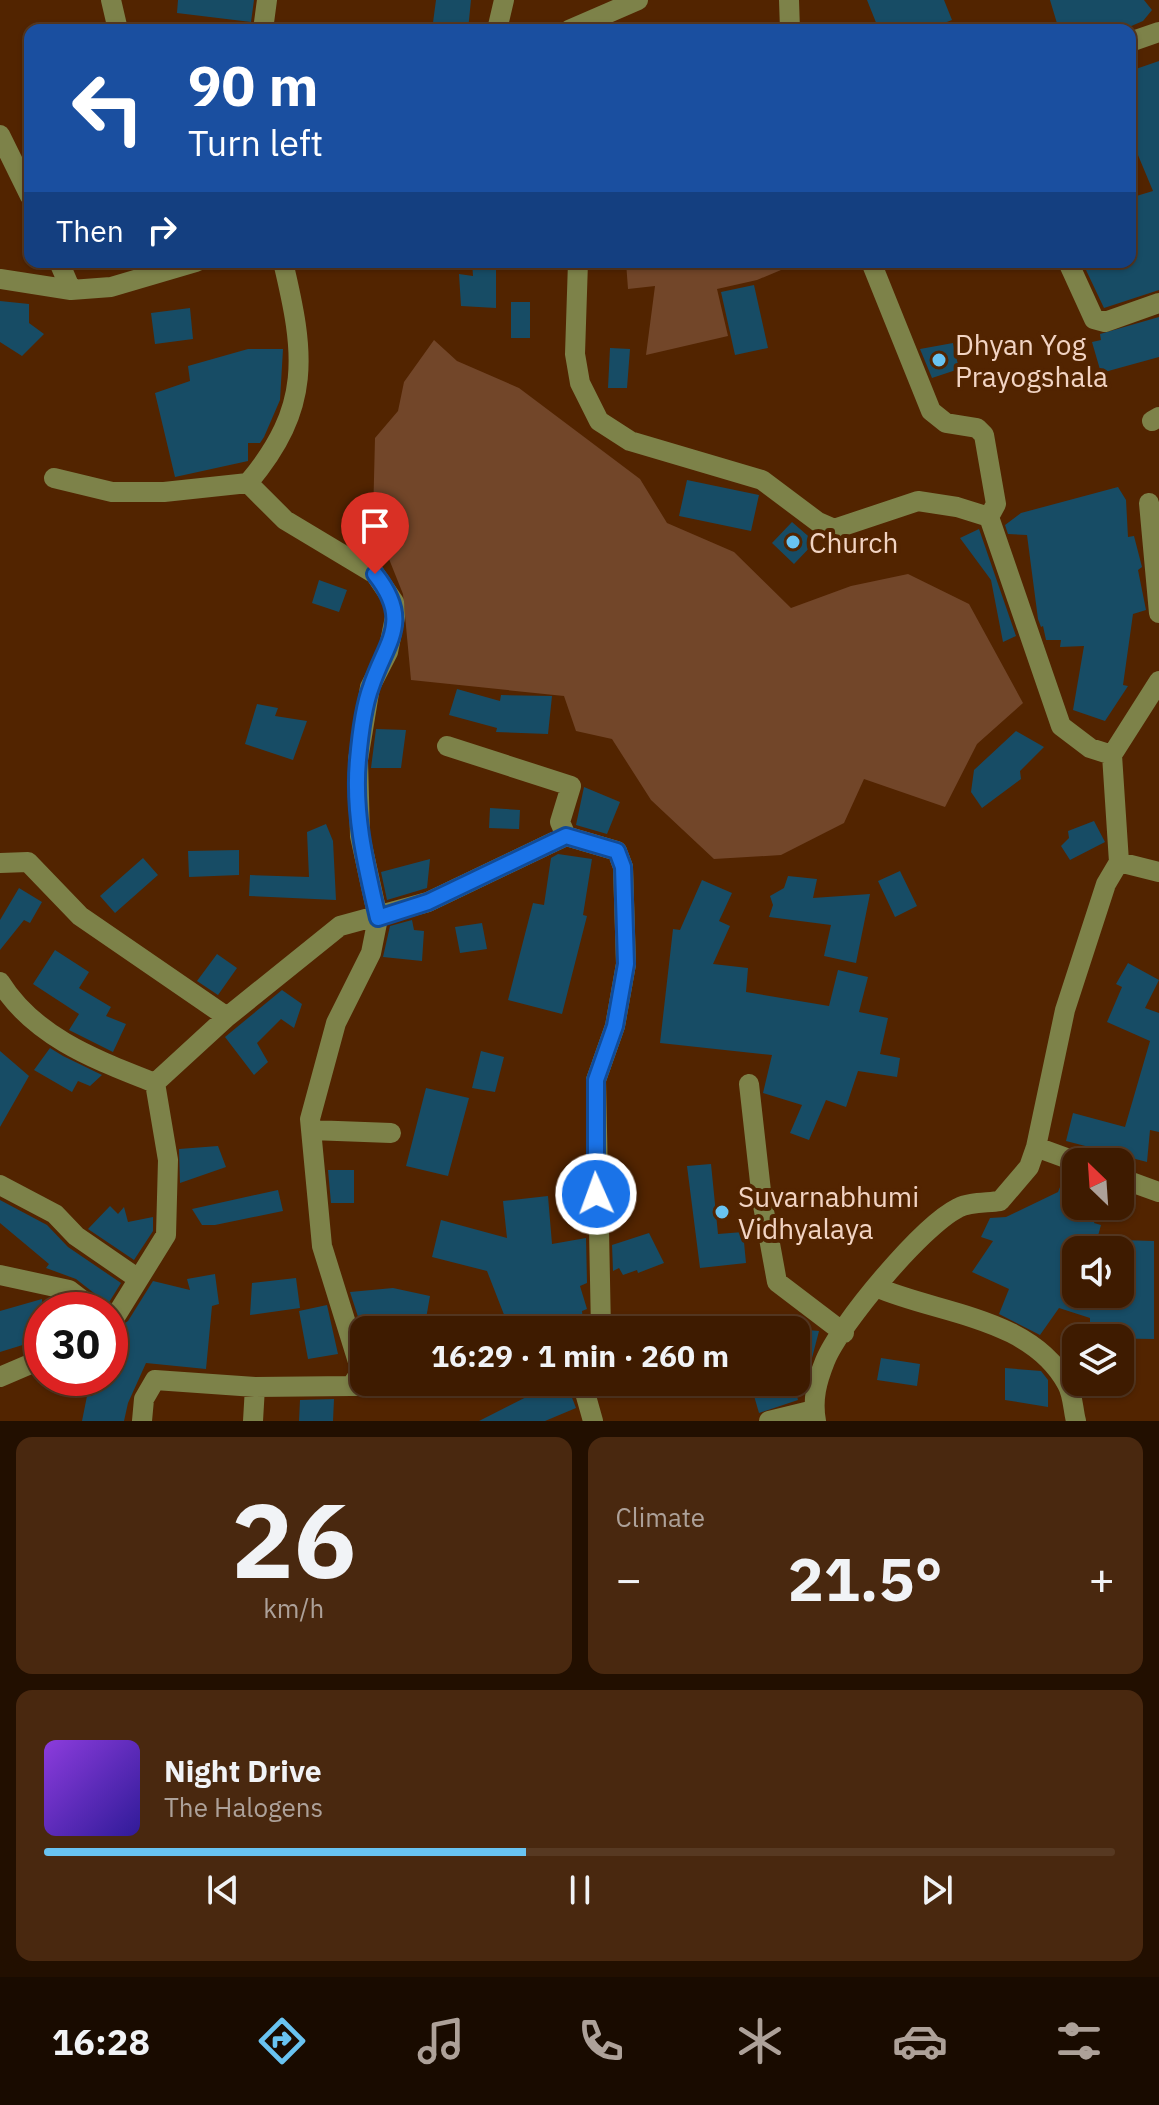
<!DOCTYPE html>
<meta charset="utf-8">
<style>
body{margin:0;font-family:"IBM Plex Sans",sans-serif;background:#49280f;color:#f1f3f6;height:100vh;display:flex;flex-direction:column;font-size:30px;white-space:nowrap}
*{box-sizing:border-box;margin:0}
p{font-size:26px;color:#ada199}
.icon{flex:none;width:44px;height:44px;fill:none;stroke:currentColor;stroke-width:2;stroke-linecap:round;stroke-linejoin:round}
.map{position:relative;height:1421px;overflow:hidden}
.sheet{display:flex;flex-direction:column;gap:16px;padding:16px;background:#220f00;flex:1}
.sheet>*{flex:none}
.guide{position:absolute;left:24px;top:24px;width:1112px;height:244px;border-radius:16px;box-shadow:0 2px 6px #0004,0 0 0 2px #573922;background:#1a4fa0;color:#fff;overflow:hidden}
.needle{width:52px;rotate:335deg}
.fabs{position:absolute;left:1062px;top:1148px;display:grid;gap:16px}
.fabs a{display:grid;place-items:center;width:72px;height:72px;border-radius:16px;background:#3e1b00;box-shadow:0 2px 6px #0004,0 0 0 2px #573922;font-size:40px}
.speed{position:absolute;left:24px;top:1292px;display:flex;gap:16px;font-size:40px;font-weight:700;text-align:center}
.speed>*{display:grid;place-content:center;width:104px;height:104px;border-radius:50%;background:#3e1b00;box-shadow:0 2px 6px #0004,0 0 0 2px #573922;line-height:1}
.speed .limit{border:12px solid #d22;background:#fff;color:#111}
.pin{position:absolute;display:grid;place-items:center;width:68px;height:68px;color:#fff;margin:-82px -34px;border-radius:50% 50% 50% 0;rotate:-45deg;box-shadow:0 0 8px #0007}
.pin .icon{rotate:45deg}
.me{position:absolute;width:88px;margin:-44px;rotate:358deg;stroke-linejoin:round;filter:drop-shadow(0 0 6px #0008)}
.turn{display:flex;align-items:center;gap:28px;height:168px;padding:0 32px;font-size:36px}
.turn .icon{width:104px;height:104px;stroke-width:2.5}
.turn b{display:block;font-size:56px;line-height:68px}
.then{display:flex;align-items:center;height:76px;padding:0 32px;background:#0003;gap:16px;font-size:30px}
.big{font-size:60px;font-weight:700;line-height:1.1}
.sheet .card{flex:1;display:flex;flex-direction:column;justify-content:center;gap:12px;min-width:0;padding:0 28px;border-radius:16px;background:#49280f}
.sheet .dial{align-items:center;gap:0}
.dial b{font-size:104px;line-height:1}
.song{display:flex;align-items:center;gap:24px}
.cover{width:96px;height:96px;border-radius:12px;background:linear-gradient(135deg,hsl(270 70% 55%),hsl(250 70% 35%))}
.played{height:8px;border-radius:4px;background:linear-gradient(90deg,#69c3f1 45%,#573922 45%)}
.keys{display:flex;justify-content:space-around;direction:ltr}
.heat{display:flex;justify-content:space-between;align-items:center;font-size:44px;direction:ltr}
.sheet .tiles{flex:1;display:grid;gap:16px;grid-template-columns:1fr 1fr}
.card:last-child{grid-column:span 2}
.trip{position:absolute;left:350px;top:1316px;width:460px;height:80px;border-radius:16px;background:#3e1b00;box-shadow:0 2px 6px #0004,0 0 0 2px #573922;font-weight:700;line-height:80px;text-align:center}
.tab-bar{display:flex;height:128px;justify-content:space-around;align-items:center;background:#190b00;color:#ada199}
.tab-bar .icon{width:56px;height:56px}
.tab-bar .current{color:#69c3f1}
.tab-bar b{font-size:36px;color:#f1f3f6}
.map>svg:first-child{display:block}
</style>
<div class="map">
<svg width="1159" height="1421" viewBox="0 0 1159 1421">
<rect width="100%" height="100%" fill="#522400"/>
<path fill="#724629" d="M626,262h174l-43,18 -40,9 11,47 -82,19 9,-69 -27,3z
M434,340l23,21 62,27 121,91 27,44 67,29 57,56 60,-22 57,-12 61,30 54,99 -46,41 -32,63 -81,-28 -20,44 -63,32 -67,4 -63,-59 -39,-61 -36,-8 -12,-35 -153,-16 -8,-86 -30,-75 2,-81 23,-27 6,-29z"/>
<path fill="#174c65" d="M178,0h76l-3,22 -74,-9z
M436,0h35l-3,30h-36z
M867,0h77l8,20 -13,5 2,5h-62z
M1050,0h94l8,10 -9,11 -21,9h-63z
M1159,61v229l-55,18 -18,-38 23,-8h21l3,-65 20,-6 -23,-55v-65z
M472,262h24v46l-35,-2 -2,-32 14,2z
M754,285l14,63 -33,7 -14,-63z
M0,301l29,3v19l15,11 -22,22 -22,-14z
M511,302h19v36h-19z
M190,308l3,31 -38,5 -4,-31z
M1159,317v40l-58,16 -9,-31 9,-2 -1,-6z
M953,343l6,26 -27,9 -12,-29z
M610,348l20,1 -3,39h-19z
M248,349h35l-3,51 -16,37 -4,6h-12v18l-73,16 -20,-84 35,-12 -2,-15z
M687,480l72,15 -8,36 -72,-15z
M1118,487l8,13 2,37 6,-1 8,31 -4,3 8,40 -13,4 -10,71 5,1 -23,35 -32,-11 11,-64 -24,1 1,-7h-15l-3,-14 -2,1 -3,-8 -11,-84 -19,-1 -3,-9 16,-12z
M792,522l23,20 -21,22 -22,-21z
M979,529l37,107 -13,6 -12,-62 -31,-42z
M319,580l28,10 -8,22 -27,-9z
M457,689l43,12 1,-6 51,1 -4,38 -52,-2 1,-4 -48,-13z
M257,704l21,4 -3,8 32,5 -14,39 -48,-16z
M376,729l30,1 -5,38h-30z
M1016,731l28,16 -24,24 1,8 -39,29 -11,-16 3,-22z
M584,787l36,15 -13,32 -31,-9z
M490,808l30,2 -1,19 -30,-1z
M1094,821l11,21 -35,18 -9,-14 8,-8 -1,-7z
M326,824l7,17 3,59 -87,-4 1,-21 59,2 -2,-45z
M239,850v25l-50,2 -1,-26z
M558,854l34,5 -9,56 4,1 -25,98 -54,-14 25,-97 11,2 7,-47z
M143,858l15,17 -43,38 -15,-17z
M430,859l-3,29 -40,12 -6,-28z
M900,871l17,35 -22,11 -17,-36z
M788,876l29,3 -4,19 57,-4 -14,69 -32,-7 7,-31 -62,-8 4,-12 -3,-9 14,-8z
M702,880l30,13 -13,28 11,5 -17,38 35,4 -2,24 83,14 9,-36 30,7 -9,35 29,6 -8,36 20,4 -3,19 -39,-6 -12,36 -20,-7 -17,40 -19,-7 12,-28 -39,-12 9,-38 -112,-12 13,-114 7,1z
M19,888l23,14 -12,21 -6,-3 -24,30v-30z
M412,920l2,10 10,1 -2,30 -39,-4 7,-31z
M482,923l5,26 -27,4 -5,-26z
M55,950l34,22 -10,16 32,19 -5,9 20,8 -13,28 -44,-22 10,-16 -46,-30z
M217,954l20,14 -19,27 -21,-14z
M1128,963l31,17 -14,28 14,5v119l-9,-2 -3,32 -81,-21 7,-28 52,14 25,-86 -43,-19 15,-35 -6,-3z
M282,990l20,14 -8,24 -13,-9 -24,24 11,19 -14,13 -29,-38z
M50,1048l13,8 39,19 -12,11 -12,-5 -6,11 -38,-22z
M0,1051l29,25 -29,51z
M481,1051l23,6 -9,35 -23,-4z
M426,1088l43,10 -21,78 -42,-10z
M218,1146l8,21 -46,16 -1,-34z
M711,1164l7,70 25,-2 3,31 -46,5 -13,-102z
M328,1170h26v33h-23z
M1066,1172l10,3v31h24l-6,17 7,2 -7,25h-18v44h44v-54l34,1v98l-64,-1v-20l-31,-10 -19,27 -41,-21 10,-25 -37,-17 21,-31 -12,-4 9,-19 16,-1 52,-25z
M278,1190l5,21 -68,14h-13l-10,-16z
M548,1196l4,48 34,-6 1,45 -7,3 7,23 -5,2 2,19h-74l-23,-59 -55,-14 9,-37 66,18 -4,-37z
M0,1200l47,25 21,22 53,36 -13,21 -32,-25 -30,-11 3,-4 -49,-41z
M110,1206l8,8 6,-7 4,15 25,-5v14l-19,29 -46,-31z
M649,1233l15,30 -26,10 -1,-3 -14,5 -4,-7 -6,3 -1,-26z
M215,1274l4,30 -7,2 -6,63 -60,-6 -18,40 -4,18h-42l5,-25h5l9,-18h9l5,-48 13,-9 25,-40 37,9 -3,-11z
M296,1278l4,30 -50,7 2,-32z
M393,1288l37,8 -6,34 -37,-7 -26,3 -11,-34z
M42,1299v40l-42,13v-41z
M327,1305l11,49 -30,5 -9,-48z
M796,1329l23,2 -7,27 -16,-1z
M881,1358l39,6 -3,22 -40,-6z
M1005,1368l36,3 7,9v27l-43,-7z
M556,1382h10l10,26 -31,13h-66z
M750,1382h43l5,18 -39,13z
M334,1399l-1,22h-34l1,-21z"/>
<g fill="none" stroke-linecap="round" stroke-linejoin="round">
<path stroke="#7d8249" stroke-width="20" d="M111,0l7,30
M789,0l1,30
M263,30l4,-30
M497,30l7,-30
M569,30l69,-30
M1130,42l29,-10
M0,135l30,61
M59,262l12,28
M578,262l-3,92 5,29 19,38 31,20 132,39 56,42 16,7 84,-28 39,6 32,10 72,209 29,22 22,7
M871,262l60,149 15,12 31,5 7,7 12,69 -7,13
M1068,262l26,57 11,3 54,-19
M0,279l71,11 40,-3 85,-25
M1152,421l7,-4
M54,478l58,14h52l84,-9
M1149,503l10,110
M447,746l124,40 -11,36 6,14
M1119,862l40,10
M0,863l28,-1 52,54 147,101 113,-91 88,-24 138,-66 51,15 6,16 3,97 -11,62 -19,54 5,250
M0,982c35,56 97,78 155,101
M749,1084l13,116 15,82 67,51
M311,1130l80,3
M1036,1147l41,15
M1120,1178l39,14
M0,1185l55,29 21,22 61,42
M0,1275l69,15 26,20
M876,1287c62,27 155,30 191,97 6,10 6,26 9,37
M110,1318l7,-4 49,-79 2,-75 -13,-77 72,-66
M0,1377l42,-18
M582,1382l11,39
M351,1386h74
M255,1387l96,-1 7,-10 1,-11 -37,-119 -12,-127 26,-96 35,-70 7,-35 -18,-82 -2,-76 12,-73 18,-35 7,-35 -1,-15 -19,-28 -90,-54 -37,-37c64,-76 57,-129 35,-221
M142,1421l2,-22 11,-19 100,7 -2,34
M769,1421l45,-11
M816,1421c-4,-22 1,-40 9,-60 15,-37 97,-135 133,-153 11,-6 29,-5 42,-7l29,-34 7,-20 29,-137 41,-126 13,-22 -7,-107 47,-74"/>
</g>
<g fill="none" stroke-linecap="round" stroke-linejoin="round">
<g stroke="#114b97" stroke-width="20">
<path id="route" d="M375,574c38,48 11,67 -4,113 -8,21 -11,50 -13,73 -5,54 8,106 20,158l50,-16 138,-66 51,15 6,16 3,97 -11,62 -19,54v114"/>
</g>
<use href="#route" stroke="#1a73e8" stroke-width="14"/>
</g>
<g fill="#69c3f1" stroke="#522400" stroke-width="3">
<circle cx="939" cy="360" r="8"/>
<circle cx="793" cy="542" r="8"/>
<circle cx="722" cy="1212" r="8"/>
</g>
<g text-anchor="middle" dominant-baseline="central" stroke-width="8" stroke-linejoin="round" paint-order="stroke">
<g font-size="28" fill="#f2d4c3" stroke="#522400" text-anchor="start">
<text x="955" y="344">Dhyan Yog<tspan x="955" dy="32">Prayogshala</tspan></text>
<text x="809" y="542">Church</text>
<text x="738" y="1196">Suvarnabhumi<tspan x="738" dy="32">Vidhyalaya</tspan></text>
</g>
</g>
</svg>
<div class="fabs">
<a><svg class="needle" viewBox="-14 -14 28 28"><path d="M0-13l5 13h-10z" fill="#e53935"/><path d="M0 13l5-13h-10z" fill="#ada199"/></svg></a>
<a><svg class="icon" aria-label="sound" viewBox="0 0 24 24"><path d="M4 9h4l5-4v14l-5-4H4zM17 9q2 3 0 6"/></svg></a>
<a><svg class="icon" aria-label="layers" viewBox="0 0 24 24"><path d="M12 4l9 5-9 5-9-5zM3 14l9 5 9-5"/></svg></a>
</div>
<div class="speed"><div class="limit">30</div></div>
<div class="pin" style="left:375px;top:574px;background:#d93025"><svg class="icon" aria-label="arrive" viewBox="0 0 24 24"><path d="M6 21V4h12l-3 4 3 4H6"/></svg></div>
<svg class="me" style="left:596px;top:1194px" viewBox="-20 -20 40 40"><circle r="17" fill="#1a73e8" stroke="#fff" stroke-width="3"/><path d="M0-11L8 9 0 5-8 9z" fill="#fff"/></svg>
<div class="trip">16:29 · 1 min · 260 m</div>
<div class="guide">
<div class="turn"><svg class="icon" aria-label="left" viewBox="0 0 24 24"><path d="M17 20v-9H6M10 6l-5 5 5 5"/></svg><div><b>90 m</b>Turn left</div></div>
<div class="then">Then<svg class="icon" aria-label="right" viewBox="0 0 24 24"><path d="M7 20v-9h11M14 6l5 5-5 5"/></svg></div>
</div>
</div>
<section class="sheet">
<div class="tiles">
<div class="card dial"><b>26</b><p>km/h</p></div>
<div class="card"><p>Climate</p>
<div class="heat"><a>−</a><b class="big">21.5°</b><a>+</a></div>
</div>
<div class="card">
<div class="song"><i class="cover"></i><div><b>Night Drive</b><p>The Halogens</p></div></div>
<div class="played"></div>
<div class="keys"><svg class="icon" aria-label="previous" viewBox="0 0 24 24"><path d="M18 5L8 12l10 7zM5 5v14"/></svg><svg class="icon" aria-label="pause" viewBox="0 0 24 24"><path d="M8 5v14M16 5v14"/></svg><svg class="icon" aria-label="next" viewBox="0 0 24 24"><path d="M6 5l10 7-10 7zM19 5v14"/></svg></div>
</div>
</div>
</section>
<nav class="tab-bar">
<b>16:28</b>
<svg class="icon current" aria-label="directions" viewBox="0 0 24 24"><path d="M12 3l9 9-9 9-9-9zM9 14v-3h6M13 9l2 2-2 2"/></svg>
<svg class="icon" aria-label="music" viewBox="0 0 24 24"><path d="M9 18V5l10-2v13"/><circle cx="6" cy="18" r="3"/><circle cx="16" cy="16" r="3"/></svg>
<svg class="icon" aria-label="phone" viewBox="0 0 24 24"><path d="M5 4h4l2 5-3 2q2 4 5 5l2-3 5 2v4C11 20 4 13 5 4z"/></svg>
<svg class="icon" aria-label="climate" viewBox="0 0 24 24"><path d="M12 3v18M4 7l16 10M4 17L20 7"/></svg>
<svg class="icon" aria-label="car" viewBox="0 0 24 24"><path d="M5 17H2v-5l4-1 3-4h7l3 4 3 1v5h-3M9 17h6M6 11h13"/><circle cx="7" cy="17" r="2"/><circle cx="17" cy="17" r="2"/></svg>
<svg class="icon" aria-label="filters" viewBox="0 0 24 24"><path d="M4 7h16M4 17h16"/><circle cx="9" cy="7" r="2"/><circle cx="15" cy="17" r="2"/></svg>
</nav>
